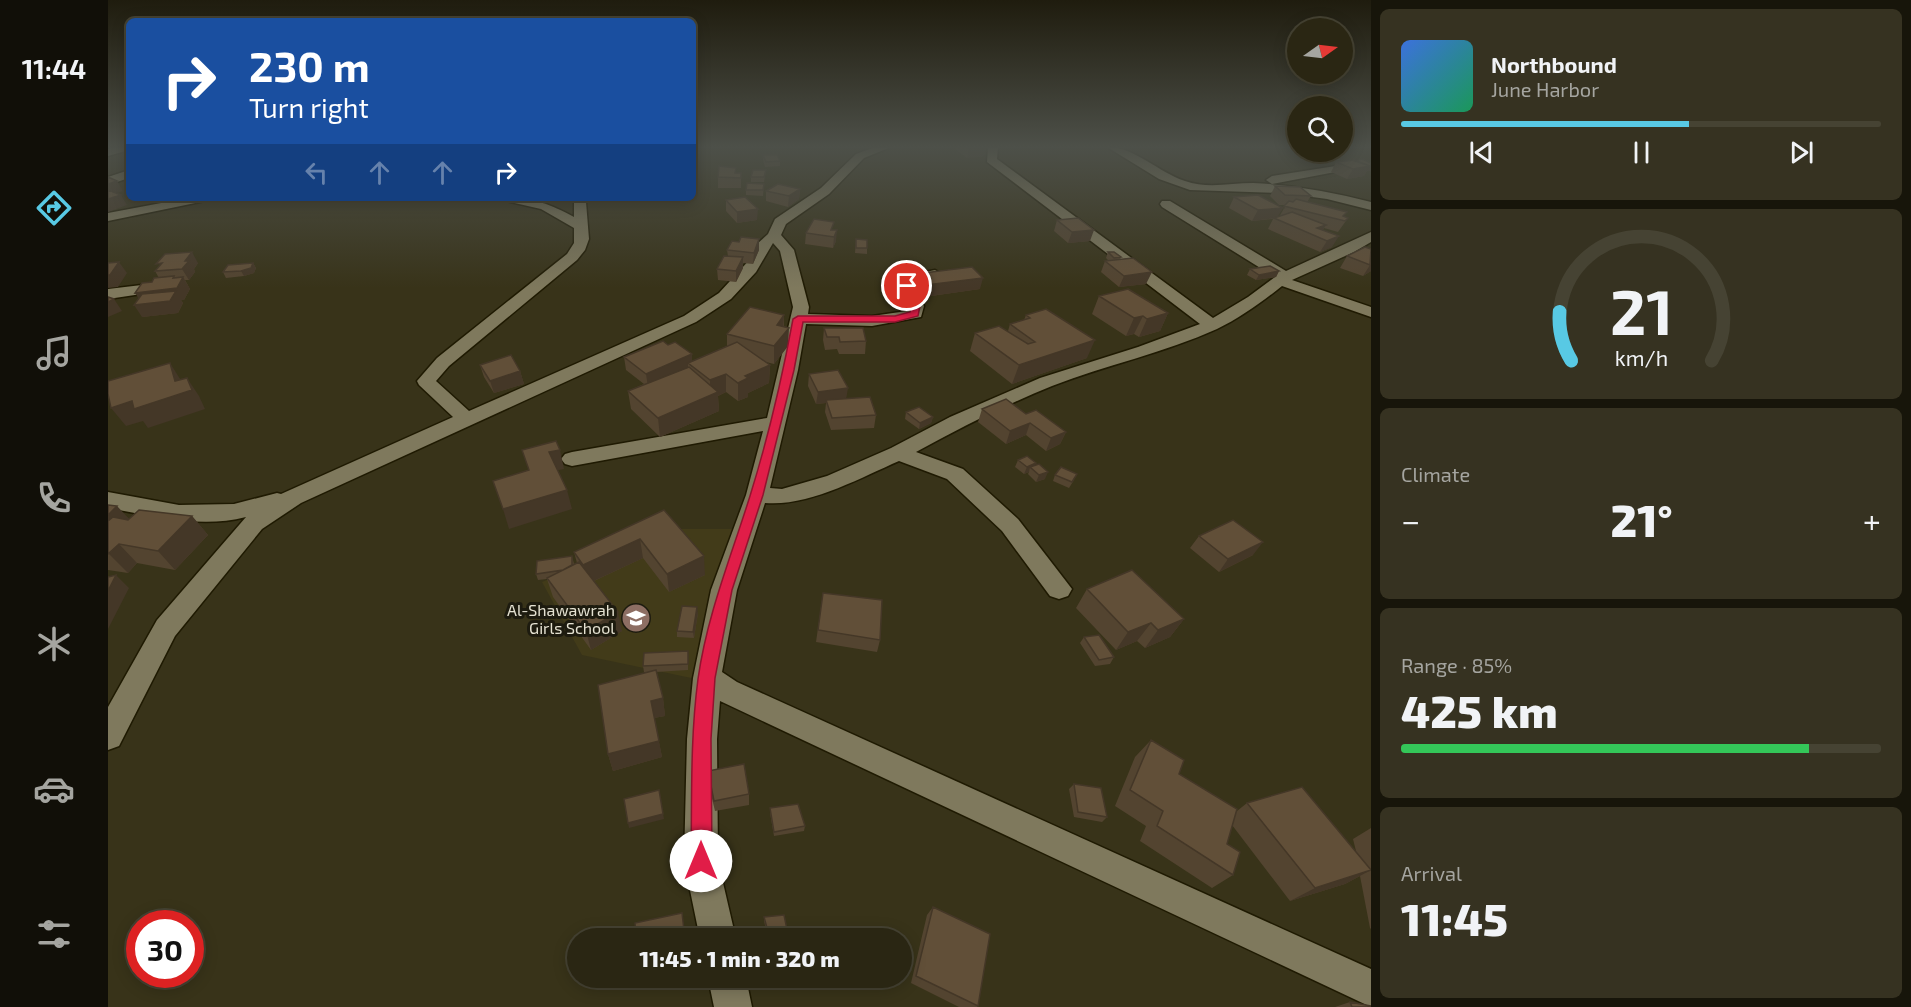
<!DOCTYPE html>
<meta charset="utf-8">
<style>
body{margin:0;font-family:"Exo 2",sans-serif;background:#363221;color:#f1f3f6;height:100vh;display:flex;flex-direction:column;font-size:22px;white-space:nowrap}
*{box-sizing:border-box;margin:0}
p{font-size:20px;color:#a5a5a0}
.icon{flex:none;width:33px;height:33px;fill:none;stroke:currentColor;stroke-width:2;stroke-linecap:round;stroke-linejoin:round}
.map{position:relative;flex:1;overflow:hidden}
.panel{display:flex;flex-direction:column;gap:9px;padding:9px;background:#17150a;width:540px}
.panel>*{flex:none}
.hud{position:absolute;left:18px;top:18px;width:570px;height:183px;border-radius:9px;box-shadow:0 3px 15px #0003,0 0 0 2px #464333;background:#1a4fa0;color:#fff;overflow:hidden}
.needle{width:39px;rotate:76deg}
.controls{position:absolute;left:1179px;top:18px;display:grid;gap:12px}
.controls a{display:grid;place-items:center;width:66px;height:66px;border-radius:50%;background:#2a2613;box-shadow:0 3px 15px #0003,0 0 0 2px #464333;font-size:30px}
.speed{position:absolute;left:18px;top:910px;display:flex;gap:12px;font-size:30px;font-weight:700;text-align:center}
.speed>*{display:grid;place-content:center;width:78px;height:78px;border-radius:50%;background:#2a2613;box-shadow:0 3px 15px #0003,0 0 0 2px #464333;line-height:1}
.speed .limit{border:9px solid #d22;background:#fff;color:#111}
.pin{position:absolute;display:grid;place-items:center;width:51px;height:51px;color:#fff;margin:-26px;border:3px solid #fff;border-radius:50%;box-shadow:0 2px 6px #0007}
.me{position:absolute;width:66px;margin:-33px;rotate:0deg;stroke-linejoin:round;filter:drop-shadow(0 0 4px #0008)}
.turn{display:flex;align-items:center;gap:21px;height:126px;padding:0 24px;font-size:27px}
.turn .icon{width:78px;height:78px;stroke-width:2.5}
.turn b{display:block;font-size:42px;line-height:51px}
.lanes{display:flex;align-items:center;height:57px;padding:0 24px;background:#0003;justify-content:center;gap:30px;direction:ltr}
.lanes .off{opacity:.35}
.big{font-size:45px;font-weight:800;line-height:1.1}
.panel .tile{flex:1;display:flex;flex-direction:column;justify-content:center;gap:9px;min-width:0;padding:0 21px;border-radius:9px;background:#363221}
.panel .dial{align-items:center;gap:0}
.dial svg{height:156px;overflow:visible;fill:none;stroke:#464333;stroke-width:7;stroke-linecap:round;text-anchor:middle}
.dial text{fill:#f1f3f6;stroke:none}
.song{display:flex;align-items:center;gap:18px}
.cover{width:72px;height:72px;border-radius:9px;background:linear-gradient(135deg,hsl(220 70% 55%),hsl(150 70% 35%))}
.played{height:6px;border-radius:3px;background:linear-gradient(90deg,#58c9e4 60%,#464333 60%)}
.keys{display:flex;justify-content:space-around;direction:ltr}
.heat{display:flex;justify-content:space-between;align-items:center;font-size:33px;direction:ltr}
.charge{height:9px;border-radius:4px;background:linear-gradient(90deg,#34c759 85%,#464333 0)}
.trip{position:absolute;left:459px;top:928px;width:345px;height:60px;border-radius:30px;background:#2a2613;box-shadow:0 3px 15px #0003,0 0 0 2px #464333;font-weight:800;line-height:60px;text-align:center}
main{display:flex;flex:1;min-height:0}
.tabs{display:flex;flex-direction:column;width:108px;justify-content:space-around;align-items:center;background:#110f08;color:#a5a5a0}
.tabs .icon{width:42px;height:42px}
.tabs .on{color:#58c9e4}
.tabs b{font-size:27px;color:#f1f3f6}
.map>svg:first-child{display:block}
</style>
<main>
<nav class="tabs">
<b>11:44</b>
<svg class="icon on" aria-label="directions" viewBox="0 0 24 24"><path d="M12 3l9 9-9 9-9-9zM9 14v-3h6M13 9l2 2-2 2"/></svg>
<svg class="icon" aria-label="music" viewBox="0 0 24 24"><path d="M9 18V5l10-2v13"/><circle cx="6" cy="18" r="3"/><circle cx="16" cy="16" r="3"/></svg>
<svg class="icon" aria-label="phone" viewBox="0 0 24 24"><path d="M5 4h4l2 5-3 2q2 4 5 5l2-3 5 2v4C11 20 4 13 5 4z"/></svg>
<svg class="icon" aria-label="climate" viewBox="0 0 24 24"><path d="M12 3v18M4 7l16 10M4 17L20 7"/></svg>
<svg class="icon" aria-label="car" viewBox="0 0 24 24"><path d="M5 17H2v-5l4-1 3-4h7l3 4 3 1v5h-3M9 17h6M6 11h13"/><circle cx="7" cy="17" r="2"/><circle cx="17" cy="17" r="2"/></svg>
<svg class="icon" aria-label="filters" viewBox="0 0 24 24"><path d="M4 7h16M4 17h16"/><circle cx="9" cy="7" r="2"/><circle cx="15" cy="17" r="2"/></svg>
</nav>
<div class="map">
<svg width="1263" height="1007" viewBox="0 0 1263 1007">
<rect width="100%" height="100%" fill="#383319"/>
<path fill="#423b19" d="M558,529h67l-37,150 -114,-24 -40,-73z"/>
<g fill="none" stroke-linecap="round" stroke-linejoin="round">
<g stroke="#1f1a02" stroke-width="3">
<path id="minor" d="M7,147h14v3l-21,6v-7z
M767,147h16l-27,11 -35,36 -43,30 -5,11 13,15 15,57 -1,7 64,2 35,-5 1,-5 -8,-16 5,-14 30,-6 8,5 -3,3 -24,5 1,10 7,13 -3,11 -49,9 -66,-2 -8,46 -28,118 12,1 45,-13 64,-28 59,-31 90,-39 98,-31 62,-23 -213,-162 1,-15h10l-1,12 216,159 35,-21 27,-20 -113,-70 -2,-3 2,-3h8l116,70 85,-39v10l-17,10 -62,28 79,27v10l-89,-31c-20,16 -42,32 -65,43 -53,24 -111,36 -165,57 -47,19 -92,42 -136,66l47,17 55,50 54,70 -4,7 -9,3 -9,-3 -48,-65 -55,-52 -48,-18c-39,17 -91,46 -134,42l-28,87 -15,82 15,10 634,287v38l-651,-306 -3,38 1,122 18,78h-36l-16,-78 3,-122 6,-61 18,-88 35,-95 17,-64 -191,35 -7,-2 -4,-5 4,-5 7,-2 195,-34 26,-111 -13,-56 -7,-8 -17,29 -25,27 -35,23 -395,181 -39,26 -87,107 -56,110 -11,4v-43l49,-87 89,-103c-45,12 -93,-1 -138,-9v-16l71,13 55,-1 43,-11 4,1 172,-77 -34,-32 -2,-4 20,-23 130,-104 7,-11v-15l-33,-19 -35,-8 -2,-3c29,0 44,5 70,19v-15l3,-4h12l-3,4 3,37 -4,11 -8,10 -128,106 -13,15 33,30 215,-95 35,-23 34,-37 4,-12 11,-10 7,-15 46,-31 35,-34z
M999,147c28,0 51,25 78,34 22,8 46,2 68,2 40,2 80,9 118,19v8l-44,-11 -44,-6 -93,-3 -31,-11z
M1234,165l4,1v4l-74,14 -6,-4 6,-4z
M21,170v8l-21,7v-8z
M80,198h19l-2,3 -97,20v-8z
M42,284l8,5 -3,3 -47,7v-10z
M600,978h38l6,29h-38z"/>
</g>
<use href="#minor" fill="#7f795d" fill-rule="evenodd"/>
</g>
<path fill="#534430" d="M847,147h31l-2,9 -17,2 -12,-9z
M655,155l17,6v5l-15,1 -2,-7z
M1228,162l31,9 -3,5 -17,3 -16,-7z
M658,170l-2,12h-13v-5z
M628,173h5v15h-23v-11z
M656,184l-1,12 -17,-1v-5z
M1167,186l36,10 -4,6 41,16 -10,14 -14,-4 -1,2 9,17 -12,5 -52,-23 5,-10 -21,2 -23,-13 5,-11 45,20 7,-12h-7l-9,-9z
M692,189l-1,10 -11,8 -22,-6v-10z
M618,200l31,20 -20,3 -11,-12z
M949,220l33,21 -22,2 -14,-12z
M725,230l3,11 -3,7 -28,-4 1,-11z
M748,239l11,9v6l-12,-1z
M1263,249v22l-8,5 -23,-8 7,-12z
M619,250h32l-6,14 -10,-1v5l-7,14 -18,-2 -1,-11 11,-13z
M1000,252l13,5 -1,3 26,24 -27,3 -18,-15 4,-11h4l-3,-3z
M90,263l-4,6 1,3 -6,8h-4l5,9 -6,11h-3l2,3 -5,10 -36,4 -3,-19 -4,-5 24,-15 -4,-7z
M145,263l3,5 -2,5 -10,3 -18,2 -3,-6z
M1142,269l29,2 -3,6 -20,3 -9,-5z
M807,274l65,15 -56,8 -11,-12z
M991,296l69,17 -8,18 -21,6 -5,-3 -8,2 -34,-22z
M676,315v12l4,19 -14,18 -8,-2 4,3 -1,18 -21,10v4l-10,4 -12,-9 -8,4 1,15 -59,26 -29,-28 -3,-18 16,-7 -18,-14 -2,-13 44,-12 24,9v7l35,-15v-12z
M918,315l61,43 -75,26 -42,-33 5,-18 33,-2 2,-7 14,-4z
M716,328l42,13 -1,13h-26l-2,-5 -12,1 -2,-10z
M372,365l40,6 4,13 -30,9 -10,-16z
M701,374l37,24 30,17 -2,13 -43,2 -6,-18 1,-9 -10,1 -8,-18z
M874,409l44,5 40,18 -6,12 -14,7 -20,-16 -20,9 -28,-22z
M798,412l27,5 -2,6 -12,6 -14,-10z
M910,460l17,6 10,13 -9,3 -8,-8 1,-2 -5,2 -9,-7z
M947,475l19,5 -5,8 -16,-7z
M0,505l21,14 63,-3 16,19 -33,35 -38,-7 -9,10 -20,-3z
M556,510l41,65 -36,17 -26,-34 -49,23 28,50 -31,19 -38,-53 -6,-18 -9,1 -2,-6 36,-18 2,8 3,-1 -3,-11z
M1091,536l54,19 -34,17 -29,-24z
M979,589l97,30 -14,18 -25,11 -8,-7 -21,9 -40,-42z
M715,593l57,47 -3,12 -61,-10z
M590,613l-4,25 -17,-1v-6z
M976,637l30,20 -4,7 -15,2 -15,-23z
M580,651v19l-32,2 7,26 2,18 -11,2 8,39 -49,14 -5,-17 41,-82h-5l-1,-6z
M1043,740l28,34 58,37 10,-8 109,48 -3,-12 18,-11v101l-1,-1 -10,-52 -15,8 -55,17 -58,-76 -5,19 6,31 -21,13 -72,-47 6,-15 -31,-20 20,-49z
M600,771l41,23v11l-34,6 -7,-29z
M966,784l33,33 -5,5 -28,-5 -5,-28z
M662,808l35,18 -1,5 -30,5 -4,-23z
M825,907l45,99 -1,1h-18l-48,-24 16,-68z
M656,917l25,22h-21l-4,-18z
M531,978h28l-26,6z
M1242,1002l21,5h-36z"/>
<path fill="#443727" d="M878,147l-2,9 -17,2 2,-10z
M1263,166v5h-4l-3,5 -17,3 6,-10z
M9,181l6,10 -15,5v-12z
M692,189l-1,10 -11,8 1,-11z
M13,195l6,10 -19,7v-13z
M1175,208l-6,10 -25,3 6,-11z
M650,209l-1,11 -20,3v-11z
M1218,225l-7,11 -2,-8z
M729,230l-1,11 -3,7 1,-11z
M986,230l-4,11 -22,2 4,-11z
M1231,236l-7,11 -12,5 7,-11z
M651,239v11l-6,14 1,-11z
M84,252l6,11 -4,6 1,3 -6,8 -7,-11 3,-8z
M635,257v11l-7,14v-11z
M11,262l8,11 -9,14 -10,1v-13z
M145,263l3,5 -2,5 -10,3 -3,-5z
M1263,264v7l-8,5 7,-11z
M1171,271l-3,6 -20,3 3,-5z
M1044,272l-6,12 -27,3 5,-11z
M66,276l5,8 4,-7 7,12 -6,11h-3l2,3 -5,10 -36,4 -8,-12 9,-1 -8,-11 38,-15z
M875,278l-3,11 -56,8 2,-12z
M6,299l8,12 -14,6v-15z
M1060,313l-8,18 -21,6 8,-18z
M676,315l-1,18 -6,-8z
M1035,316l-9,18 -8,2 8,-18z
M681,328l-1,18 -14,18v-18z
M987,340l-8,18 -75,26 7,-19z
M584,354v13l-4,-4v6l-40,18 -2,-13z
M62,363l12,19 5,-4 12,18 6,13 -57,19 -5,-7 -17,5 -15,-18 64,-27z
M662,365l-1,18 -21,10v4l-10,4v-18l7,-7z
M412,371l4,13 -30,9 -4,-12z
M618,374v18l-8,4 1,15 -59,26 -2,-19 52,-23v-15z
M740,388l-2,12h-20v3l-10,1 2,-12z
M825,417l-2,6 -12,6 1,-6z
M922,423l-4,12 -20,9 4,-13z
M958,432l-6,12 -14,7 5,-13z
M452,450l4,19 -10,2 -5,-19z
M928,463l-2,6 -4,-2 -1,5 -5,2 3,-7z
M940,472l-3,7 -9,3 3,-7z
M459,490l5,19 -63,20 -6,-20z
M9,506l18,19 -27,28v-38z
M84,516l16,19 -33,35 -17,-19z
M532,539l3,19 -56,26 -4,-19z
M1155,542l-10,13 -34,17 9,-13z
M11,544l18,19 -9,10 -19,-19z
M596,556l1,19 -36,17 -2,-18z
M8,575l13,13 -21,41v-38z
M589,607l1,6 -4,25 -1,-6z
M510,612l4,19 -31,19 -5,-19z
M1076,619l-14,18 -25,11 13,-18z
M1043,623l-14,18 -21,9 12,-18z
M555,698l2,18 -11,2 -3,-17z
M551,741l3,16 -49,14 -5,-17z
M551,790l5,29 -35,9 -1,-5z
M1263,870l-26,14 -55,17 25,-13z"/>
<path fill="#614f38" stroke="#443727" stroke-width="1.5" d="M859,147h18l-16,1z
M655,155h14l3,6 -14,1z
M1254,159l9,4v3l-5,1 4,-1 -15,-5z
M1246,160l16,6 -17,3 -17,-7z
M611,166l17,2 -1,5h6v5l-23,-1z
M645,170h13l-2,7h-13z
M0,177l9,4 -9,3z
M639,183l17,1 -1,6h-17z
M670,184l22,5 -11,7 -23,-5z
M1167,186l25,1 11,9 -26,-1z
M0,190l13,5 -13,4z
M1150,195l25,13 -25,2 -24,-13z
M637,197l13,12 -21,3 -11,-12z
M1188,199l51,13 -4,4 5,2 -3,3 -61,-15 5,-5 4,1z
M1184,212l34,13 -9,3 22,8 -12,5 -53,-23z
M970,218l16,12 -22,2 -15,-12z
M706,219l20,3 -3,8h6l-3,7 -28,-4z
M633,237l18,2 -5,14 -27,-3 5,-9 7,1z
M748,239l11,1v8h-11z
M1257,247l6,2 -1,16 -23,-9z
M84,252l-7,9h4l-7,8 -27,2 7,-8 -6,1 9,-10z
M1000,252h6l7,5 -7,1z
M616,256l19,1 -7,14 -19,-2z
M1025,258l19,14 -28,4 -19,-15z
M11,262l-9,13h-2v-12z
M145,263l-2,5 -10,3 -18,1 5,-7z
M1162,266l9,5 -20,4 -9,-6z
M864,267l11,11 -57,7 -11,-11z
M66,276l-1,2 10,-1 -6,11 -42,5 7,-10 10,-1 2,-4z
M1020,289l40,24 -21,6 -4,-3 -9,2 -35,-22z
M68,291l-6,10 -36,4 8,-11z
M0,297l6,2 -6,3z
M642,307l34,8 -7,10 12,3 -15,18 -47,-12z
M938,309l49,31 -76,25 -44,-32 24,-7 29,18 7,-2 -25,-18 20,-6 -4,-3z
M716,328h39l3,13 -26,1 -1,-5h-12z
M555,341l5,4 7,-3 17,12 -46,20 -22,-17z
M629,342l33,23 -25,11 3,2 -10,5 -12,-9 -16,6 -22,-17z
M403,355l9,16 -30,10 -10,-16z
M62,363l5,18 12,-3 5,12 -58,19 -2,-8 -21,7 -3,-14v-13z
M581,367l29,25 -60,26 -30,-27z
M730,370l10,18 -30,4 -9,-18z
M762,397l6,18 -44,3 -6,-18z
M898,399l20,15 10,-4 30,22 -15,6 -21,-15 -20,8 -28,-22z
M811,407l14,10 -13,6 -14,-11z
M448,441l4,9 -11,2 18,38 -64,19 -10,-28 36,-11 -7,-20z
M919,456l9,7 -9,4 -9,-7z
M931,464l9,8 -9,3 -9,-8z
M953,467l16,7 -5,8 -17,-7z
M0,505l9,1 -9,9z
M31,510l53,6 -34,35 -39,-7 -11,10v-33l5,-4 15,3z
M556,510l40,46 -37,18 -27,-35 -57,26 -9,-13z
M1125,520l30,22 -35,17 -29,-23z
M464,556v9l-9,5 -27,4 1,-13z
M471,562l39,50 -32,19 -39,-53z
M1024,570l52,49 -26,11 -7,-7 -23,9 -41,-43z
M8,575l-8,16v-14z
M715,593l59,7 -2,40 -62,-10z
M574,606l15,1 -4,25 -16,-1z
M991,635l15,22 -15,3 -15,-23z
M580,651v13l-45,2 1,-13z
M548,670l7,28 -12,3 8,40 -51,13 -10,-69z
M1043,740l33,20 -5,14 58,35 -10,35 13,8 -7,23 -76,-49 6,-15 -33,-21z
M636,764l5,30 -35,7 -6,-30z
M966,784l27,4 6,29 -29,-5z
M1194,787l69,83 -56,18 -68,-85z
M551,790l4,24 -35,9 -4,-24z
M690,804l7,22 -31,6 -4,-24z
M825,907l57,27 -12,72 -62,-30z
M574,913l3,26h-49l-1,-16z
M676,915l5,24h-19l-6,-22z
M1242,1002l21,4v1h-19z"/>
<linearGradient id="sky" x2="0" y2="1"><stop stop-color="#1f1c0e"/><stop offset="0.51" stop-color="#4d5049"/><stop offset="1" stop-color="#4d5049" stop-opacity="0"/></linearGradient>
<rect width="1263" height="288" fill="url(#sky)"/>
<path fill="#e11d48" stroke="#92132f" stroke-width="1.5" d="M799,283l5,3 1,8 7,12 -2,10 -23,6h-92l-9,48 -31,125 -31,95 -17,88 -4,61 1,122 -3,7 -8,3 -7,-3 -3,-7c1,-61 -1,-122 7,-182 9,-64 33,-122 52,-183 18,-58 32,-117 43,-177l5,-3h97l15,-4 1,-6 -8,-12 -1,-8z"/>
<defs>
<g id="school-disc" transform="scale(1.5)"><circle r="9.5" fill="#8d6e63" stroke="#1d1b0f"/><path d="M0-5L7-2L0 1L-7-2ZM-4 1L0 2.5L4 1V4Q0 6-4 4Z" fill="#fff"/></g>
</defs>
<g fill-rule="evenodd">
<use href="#school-disc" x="528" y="618"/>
</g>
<g text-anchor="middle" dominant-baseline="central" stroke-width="6" stroke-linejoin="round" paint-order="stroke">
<g font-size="16" fill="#e5e2d2" stroke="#1d1b0f" text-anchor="end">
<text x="507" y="609">Al-Shawawrah<tspan x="507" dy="18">Girls School</tspan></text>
</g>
</g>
</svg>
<div class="controls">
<a><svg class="needle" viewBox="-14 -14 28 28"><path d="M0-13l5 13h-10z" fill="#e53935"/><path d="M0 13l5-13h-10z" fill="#a5a5a0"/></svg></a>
<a><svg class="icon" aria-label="search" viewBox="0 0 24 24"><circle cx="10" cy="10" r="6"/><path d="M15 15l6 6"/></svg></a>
</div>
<div class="speed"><div class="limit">30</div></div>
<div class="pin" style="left:799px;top:286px;background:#d93025"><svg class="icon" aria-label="arrive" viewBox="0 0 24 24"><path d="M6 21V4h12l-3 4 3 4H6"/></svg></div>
<svg class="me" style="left:593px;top:861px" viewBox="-20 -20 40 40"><circle r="19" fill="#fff"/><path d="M0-13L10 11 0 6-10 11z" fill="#e11d48"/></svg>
<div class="trip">11:45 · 1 min · 320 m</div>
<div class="hud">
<div class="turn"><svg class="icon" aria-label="right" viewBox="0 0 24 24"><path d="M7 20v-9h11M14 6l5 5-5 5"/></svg><div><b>230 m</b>Turn right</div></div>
<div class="lanes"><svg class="icon off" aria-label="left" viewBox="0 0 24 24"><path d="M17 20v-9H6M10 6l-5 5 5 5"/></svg><svg class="icon off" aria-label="ahead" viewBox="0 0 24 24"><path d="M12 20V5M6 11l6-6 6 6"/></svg><svg class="icon off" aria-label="ahead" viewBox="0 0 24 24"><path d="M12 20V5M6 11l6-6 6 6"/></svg><svg class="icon" aria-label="right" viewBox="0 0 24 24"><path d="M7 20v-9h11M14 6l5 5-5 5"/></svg></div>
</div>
</div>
<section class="panel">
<div class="tile">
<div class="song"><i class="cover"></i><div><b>Northbound</b><p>June Harbor</p></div></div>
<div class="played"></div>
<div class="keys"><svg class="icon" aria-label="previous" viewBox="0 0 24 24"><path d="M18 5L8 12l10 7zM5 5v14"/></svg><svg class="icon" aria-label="pause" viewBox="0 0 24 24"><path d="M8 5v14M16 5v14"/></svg><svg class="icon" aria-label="next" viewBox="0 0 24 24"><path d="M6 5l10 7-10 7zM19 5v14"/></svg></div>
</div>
<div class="tile dial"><svg viewBox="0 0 100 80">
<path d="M14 69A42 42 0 1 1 86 69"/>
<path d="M14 69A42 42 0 0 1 8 44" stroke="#58c9e4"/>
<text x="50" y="56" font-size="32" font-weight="700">21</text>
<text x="50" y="72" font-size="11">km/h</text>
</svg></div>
<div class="tile"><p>Climate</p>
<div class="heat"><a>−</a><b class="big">21°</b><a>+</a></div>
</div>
<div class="tile"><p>Range · 85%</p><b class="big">425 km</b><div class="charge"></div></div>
<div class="tile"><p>Arrival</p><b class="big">11:45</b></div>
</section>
</main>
